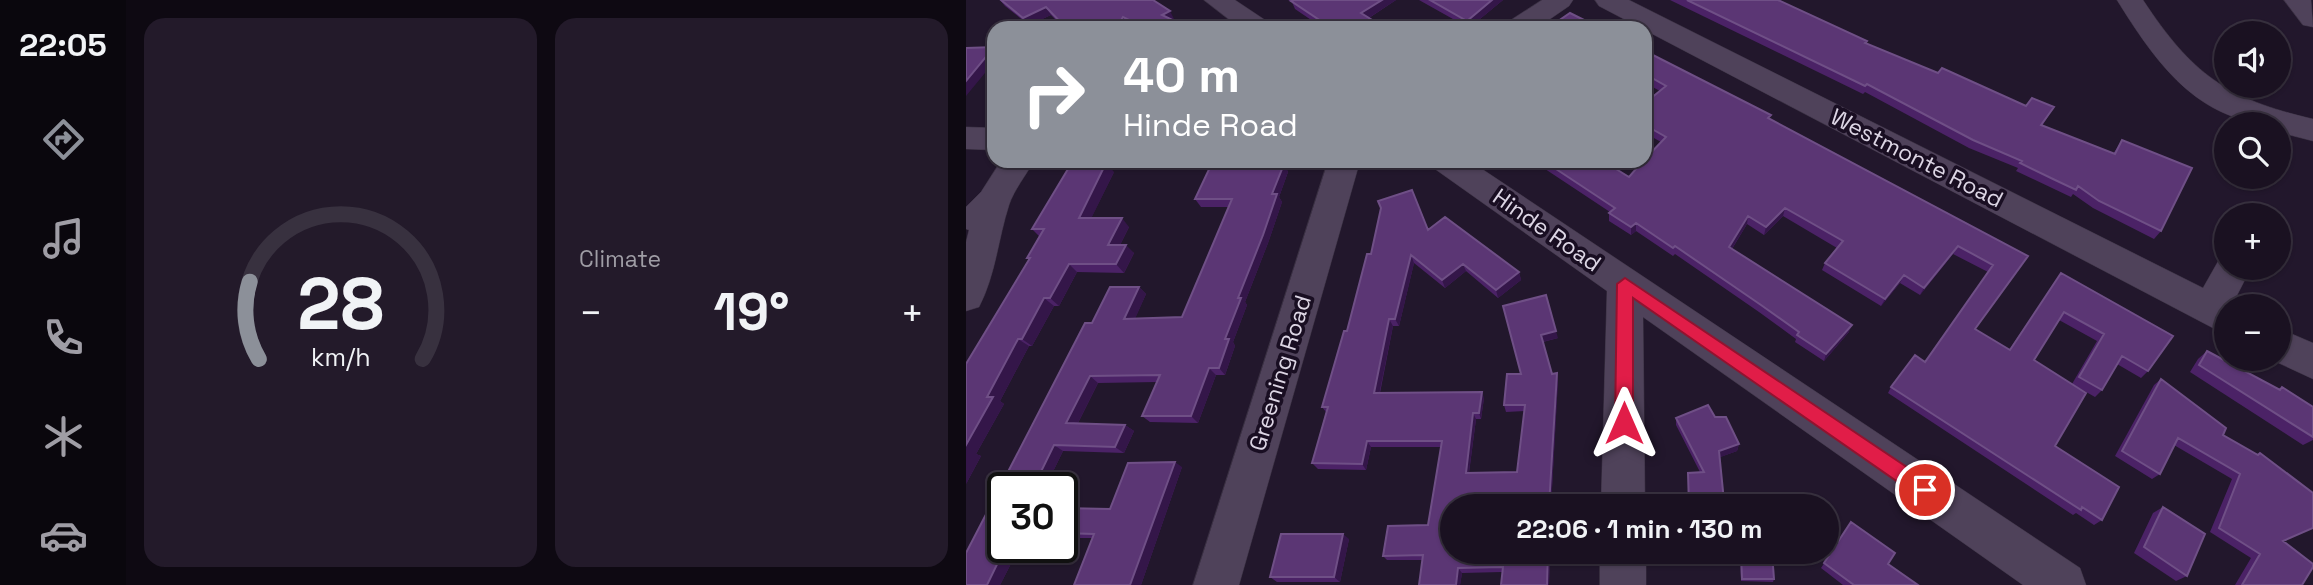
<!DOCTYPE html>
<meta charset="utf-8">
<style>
body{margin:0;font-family:"Space Grotesk",sans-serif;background:#231a2a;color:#f1f3f6;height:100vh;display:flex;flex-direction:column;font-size:26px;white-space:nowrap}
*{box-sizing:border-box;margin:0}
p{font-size:23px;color:#9f9da5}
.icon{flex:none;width:38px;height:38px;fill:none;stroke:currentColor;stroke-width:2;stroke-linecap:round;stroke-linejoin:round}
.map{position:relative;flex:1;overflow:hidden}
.sheet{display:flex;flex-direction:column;gap:18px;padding:18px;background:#0e0912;width:840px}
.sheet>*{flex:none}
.hud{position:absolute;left:21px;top:21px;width:665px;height:147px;border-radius:21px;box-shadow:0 2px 5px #0004,0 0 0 2px #38313f;background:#8c9099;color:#fff;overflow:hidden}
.controls{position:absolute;left:1248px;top:21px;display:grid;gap:14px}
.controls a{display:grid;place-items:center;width:77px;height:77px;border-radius:50%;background:#1a1121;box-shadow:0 2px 5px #0004,0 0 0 2px #38313f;font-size:35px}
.speed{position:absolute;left:21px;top:472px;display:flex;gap:14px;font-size:35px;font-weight:700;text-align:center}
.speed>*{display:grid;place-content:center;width:91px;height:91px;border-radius:50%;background:#1a1121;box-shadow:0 2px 5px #0004,0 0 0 2px #38313f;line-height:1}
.speed .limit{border:4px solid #111;border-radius:10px;background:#fff;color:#111}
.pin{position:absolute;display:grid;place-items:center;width:60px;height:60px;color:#fff;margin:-30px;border:4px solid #fff;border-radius:50%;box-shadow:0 2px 7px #0007}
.me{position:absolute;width:77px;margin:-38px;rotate:0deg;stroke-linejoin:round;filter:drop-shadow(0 0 5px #0008)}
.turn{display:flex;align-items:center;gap:24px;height:147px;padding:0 21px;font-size:32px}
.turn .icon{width:91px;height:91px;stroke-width:2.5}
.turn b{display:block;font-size:49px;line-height:60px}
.big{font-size:52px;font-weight:800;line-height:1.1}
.sheet .widget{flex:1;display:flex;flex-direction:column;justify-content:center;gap:10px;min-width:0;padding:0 24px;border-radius:21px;background:#231a2a}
.sheet .dial{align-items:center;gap:0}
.dial svg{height:182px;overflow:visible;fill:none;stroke:#38313f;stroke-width:7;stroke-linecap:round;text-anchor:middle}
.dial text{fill:#f1f3f6;stroke:none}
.heat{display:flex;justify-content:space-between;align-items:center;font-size:38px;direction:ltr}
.sheet .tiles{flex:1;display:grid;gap:18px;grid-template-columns:repeat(2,1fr)}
.trip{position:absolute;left:474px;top:494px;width:399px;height:70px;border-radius:35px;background:#1a1121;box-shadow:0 2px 5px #0004,0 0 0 2px #38313f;font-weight:800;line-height:70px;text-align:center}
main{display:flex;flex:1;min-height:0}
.tab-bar{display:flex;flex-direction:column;width:126px;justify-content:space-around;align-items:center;background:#0a070d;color:#9f9da5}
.tab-bar .icon{width:49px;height:49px}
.tab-bar .on{color:#8c9099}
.tab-bar b{font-size:32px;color:#f1f3f6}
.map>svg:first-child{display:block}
</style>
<main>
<nav class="tab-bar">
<b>22:05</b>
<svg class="icon on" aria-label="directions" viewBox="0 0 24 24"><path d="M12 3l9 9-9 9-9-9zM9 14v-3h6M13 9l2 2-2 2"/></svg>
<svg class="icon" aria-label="music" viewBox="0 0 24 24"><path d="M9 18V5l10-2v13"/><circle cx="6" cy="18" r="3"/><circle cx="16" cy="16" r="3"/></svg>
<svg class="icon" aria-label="phone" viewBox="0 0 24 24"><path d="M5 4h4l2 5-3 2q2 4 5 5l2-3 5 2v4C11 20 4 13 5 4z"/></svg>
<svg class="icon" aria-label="climate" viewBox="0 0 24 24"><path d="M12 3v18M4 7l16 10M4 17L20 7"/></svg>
<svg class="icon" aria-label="car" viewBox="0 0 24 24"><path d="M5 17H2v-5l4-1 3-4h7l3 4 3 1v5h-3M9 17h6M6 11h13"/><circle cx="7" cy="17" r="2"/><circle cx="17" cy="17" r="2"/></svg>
</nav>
<section class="sheet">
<div class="tiles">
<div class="widget dial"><svg viewBox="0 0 100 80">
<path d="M14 69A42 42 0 1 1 86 69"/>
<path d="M14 69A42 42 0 0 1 10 35" stroke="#8c9099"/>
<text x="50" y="56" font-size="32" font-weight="700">28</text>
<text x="50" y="72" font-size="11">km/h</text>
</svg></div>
<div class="widget"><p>Climate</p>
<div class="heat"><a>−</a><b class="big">19°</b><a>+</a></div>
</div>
</div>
</section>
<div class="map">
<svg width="1347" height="585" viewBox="0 0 1347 585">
<rect width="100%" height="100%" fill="#22172c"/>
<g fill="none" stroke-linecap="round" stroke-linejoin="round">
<g stroke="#3a3142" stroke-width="1">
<path id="minor" d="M238,0h31l33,22 4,6h-32z
M576,0h31l-4,6 -32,22h-33l4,-6z
M629,0h34l574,288 17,-30 6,-2v12h25l-18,35 6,3h-13v27l-13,-5 -614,-322z
M1151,0h26c49,74 83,99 170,119v22l-35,-9v-8c-80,0 -123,-63 -161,-124z
M1318,0h27l2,27 -10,-2z
M0,127l28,1v22l-28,-1z
M35,161h33c-8,14 -20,29 -25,44 -11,34 -13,69 -30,102l-13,4v-69l3,-12 -3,-1v-22l15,-15z
M362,161h32l-121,424h-46z
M464,161h40l610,407 6,17h-63l-380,-268 2,189h-44l6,-215 -172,-122z
M1312,328l35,15v36l-43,-20h8z
M634,551h46v34h-46z"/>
</g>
<use href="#minor" fill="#4f425a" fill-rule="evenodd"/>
</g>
<path fill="#4b2266" d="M34,0l174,19 -2,1 15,8h-52l-7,-3 -2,3h-62l-13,-13 -22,10 -24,-19z
M322,0h108l-27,18 16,10h-62l-28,-19 -3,-7z
M453,0h84l-34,28z
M704,0h108l88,43 72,30 111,42 -7,11 71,28 9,-14 39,91 -7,8 -61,-31 -20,-14 -2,3 -55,-26 2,-3 -49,-20 -104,-56 -2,2z
M679,51l125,68 258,137 -53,73 34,21 52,-77 87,98 -7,7 -24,-14 -15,26 -7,7 -23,-13 25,-43 -38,-21 -25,40 21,86 47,74 -8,5 -18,-12 -3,2 -185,-122 3,-6 34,-25 63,-90 -35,-18 -33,41 -20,-12 -19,23 -59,-36 3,-7 12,-15 -54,-32 -19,19 -17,-11 -15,25 117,83 -25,29 -29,-19 1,-3 -37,-27 -84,-58 -2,2 -37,-25 -5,4 -22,-14v-8l1,-1 -77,-51h70l26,16 32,-35 -16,-9v-30l15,-12 -15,-8z
M246,163l72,1 4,8 -9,25 3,5 -14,41 -23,59 2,3 -14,37 2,4 -10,29h-9l-18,48 -48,-1 -8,-6 15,-34 -59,1 -20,40 47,2 9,6 -10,22 -61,-2 -18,37h-42v60h16l-19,37h-34v-32l119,-230h7l18,-36h29l7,7 -11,24 47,-1 47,-110h-28l-6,-8z
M148,172l-23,46 38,9 -9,18 14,8 -10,20 -47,-1 -18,34h-5l-22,40h-3l-29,55 4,3 -28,50 5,2 -15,28 63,-224 -2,-2 12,-22 -7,-7z
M462,230l91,42 2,8 -23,18 -32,-27 -21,17 -31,-25 -15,63h-6l-13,67 104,5 -3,21h-5l-7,54 48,-1 8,-61 -19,1 -2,-7 17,-31 -18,-68 55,32 -15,4 9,32 6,6 -7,126 -99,45h98l-1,34 -47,-13 -40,1 -2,12h-41l4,-25h-36l-4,-4 45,-31 13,-78h-70l-5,23 -48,-1 -6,-6 14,-51 -4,-5 49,-153z
M1241,351l71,38 4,-2 31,20v33l-10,5 -113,-73 8,-13z
M1195,379l62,56 34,19 3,-1 23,88 19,44h-67l16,-27 -41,-26 22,-53 -58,-34 -14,29 -8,5 -37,-23 39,-71z
M749,417l24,27 -2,7 -17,6 4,44 24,5h-60v-33l12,-1 -24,-47v-7z
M216,467l-41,118h-67l18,-47h-30v-30l48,1z
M1197,507l24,69 -11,5 -42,-28 19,-40z
M885,522l37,42 30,21h-75l-22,-17z
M383,539l-9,43h-63l-7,-5z
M775,553l33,26 -1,3 -32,-1 -1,-25z"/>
<path fill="#341649" d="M416,0h14l-32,21 -3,-8z
M526,0h11l-34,28 -2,-7z
M80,7l5,8 -22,10 -6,-7z
M204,11l4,8 -7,3 -5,-7z
M157,17l5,8 -2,3h-10z
M181,23l3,5h-7l-2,-2z
M28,47v15l-28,34v-15z
M140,163l8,9 -27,55 -8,-9z
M318,164l4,8 -9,25 3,5 -14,41 -23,59 2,3 -14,37 2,4 -10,29 -6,-7 6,-29 47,-145z
M819,208l-2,8 -19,19 2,-8z
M782,216l-1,8 -19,31 1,-8z
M156,218l7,9 -13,26 -8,-8z
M670,223v8l-5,4v-8z
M160,245l8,8 -10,20 -8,-9z
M992,246l-5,8 -33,41 4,-7z
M445,255l3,8 -15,63 -4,-7z
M103,264l8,8 -18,34 -9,-8z
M497,264l3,7 -21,17 -3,-8z
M553,272l2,8 -23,18 -2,-8z
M938,275l-4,8 -19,23 4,-7z
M173,287l7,7 -14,32 -8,-7z
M78,298l10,8 -22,40 -10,-7z
M423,319l4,7 -15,74 -4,-7z
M886,325l-3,7 -25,29 2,-7z
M590,331l2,7 -16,4 -1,-7z
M52,339l11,7 -29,55 4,3 -28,50 5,2 -15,28v-39l21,-48z
M243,368l7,7 -18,48 -7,-7z
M591,373l1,7 -7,126h-2z
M124,376l8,7 -23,46 -9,-6z
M516,392l2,6 -3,21 -2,-6z
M507,413l3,6 -8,60 -2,-6z
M159,425l9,6 -10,22 -9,-6z
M401,441l4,6 -5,23 -4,-6z
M773,444l-2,7 -19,7 1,-7z
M88,445l9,6 -18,37h-12z
M209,462l7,5 -41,118h-11z
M377,534l6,5 -9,43 -6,-5z
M39,548h14l-19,37h-13z
M582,551h2l-1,34h-2z
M492,568l4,5 -2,12h-4z"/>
<path fill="#5b3674" stroke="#6f4f86" stroke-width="2" d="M35,0h152l17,11 -8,4 21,10 4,3h-34l-6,-5 -6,3 -18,-9 -7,11h-50l-20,-21 -23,11z
M328,0h88l-21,13 24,15h-49l-7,-4 -2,1 -36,-24z
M464,0h62l-25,21z
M721,0h91l89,41 -2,2 73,30 4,-5 84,38 6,-8 22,9 -13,18 74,29 7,-14 70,28 -31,63 -62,-30 -21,-15 -2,4 -23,-11 -33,-16 2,-2 -49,-21 -106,-56 -2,2z
M604,13l30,15h-52z
M28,47l-28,34v-33z
M679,51l126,64 -3,3 260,138 -53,73 35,21 51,-77 112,63 -25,35 -26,-15 -20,34 -23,-13 25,-43 -40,-22 -30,48 52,33 -31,53 64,41 -17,33 -20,-13 -1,3 -190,-123 24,-32 10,7 68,-97 -35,-19 -34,42 -20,-13 -19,24 -60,-36 18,-22 -58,-33 -19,19 -18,-11 -19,31 123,78 -26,29 -29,-19 2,-3 -38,-27 -86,-59 -2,2 -37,-25 -5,4 -22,-14 6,-5 -71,-47h59l26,16 14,-16h2v-2l21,-22 -21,-12v-22l21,-17 -21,-12z
M140,163l-27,55h43l-14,27h18l-10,19h-47l-19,34h-6l-22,41h-4l-31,58h6l-27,48v-81l64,-106h-3l17,-29h-12l39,-65z
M246,163l72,1 -12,30h5l-14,41 -25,63h3l-16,41h4l-10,29h-10l-18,48h-49l18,-41 -70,1 -24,47 59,2 -10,22 -61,-2 -21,43h-30v60h2l-18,37h-21v-32l119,-230h7l18,-36h29l-15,32 58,-2 50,-118h-37z
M446,190l16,40 17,-13 74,55 -23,18 -33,-26 -21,16 -31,-25 -16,64h-6l-15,74 108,-1 -3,21h-6l-7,60 51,-1 8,-67h-21l3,-31h14l-18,-68 43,-11 10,36 -15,4 11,39 5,-1 -8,133h-97v45h96l-1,34h-46l2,-18 -45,1 -2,17h-37l4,-30 -40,1 5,-30 40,-1 14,-84h-75l-5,23 -50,-1 16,-56h-6l22,-76h3l20,-77h4l10,-46 -3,-7z
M1241,351l73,39 2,-3 31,20v30l-114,-72z
M1195,379l65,49 -3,7 35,20 2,-2 53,40v35l-30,13 30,23v3l-11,18h-60l18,-31 -41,-26 21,-54 -62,-36 -18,36 -38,-23z
M742,405l7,12h11l13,27 -20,7 5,50h24v5h-59l-1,-33 16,-1 -28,-54z
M209,462l-45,123h-56l20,-51 -32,-1v-25l48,1 18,-46z
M1197,507l42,27 -18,42 -43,-29z
M885,522l44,31 -7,11 30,21h-64l-30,-22z
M315,534h62l-9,43h-64z
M775,553h31l2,26h-32z"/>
<path fill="#e11d48" stroke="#92132f" stroke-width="2" d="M659,278l307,206 2,6 -2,6 -7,3 -7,-3 -285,-198v125l-3,5 -6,3 -6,-3 -3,-5 2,-139z"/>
<g text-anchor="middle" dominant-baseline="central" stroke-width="7" stroke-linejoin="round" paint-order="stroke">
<g font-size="23" fill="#dcd5e4" stroke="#190e22">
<text transform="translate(951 158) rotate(27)">Westmonte Road</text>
<text transform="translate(581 230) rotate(35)">Hinde Road</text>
<text transform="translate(314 373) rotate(-73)">Greening Road</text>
</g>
</g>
</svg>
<div class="controls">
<a><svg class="icon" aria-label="sound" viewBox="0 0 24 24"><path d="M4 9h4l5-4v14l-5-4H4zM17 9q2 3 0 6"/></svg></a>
<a><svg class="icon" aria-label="search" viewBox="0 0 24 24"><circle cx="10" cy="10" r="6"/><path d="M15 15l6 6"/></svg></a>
<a>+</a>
<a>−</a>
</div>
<div class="speed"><div class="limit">30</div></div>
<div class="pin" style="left:959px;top:490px;background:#d93025"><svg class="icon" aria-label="arrive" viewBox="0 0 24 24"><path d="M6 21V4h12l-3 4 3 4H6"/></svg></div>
<svg class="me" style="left:658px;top:423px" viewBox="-20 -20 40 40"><path d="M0-17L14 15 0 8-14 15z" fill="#e11d48" stroke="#fff" stroke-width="4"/></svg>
<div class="trip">22:06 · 1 min · 130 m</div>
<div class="hud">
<div class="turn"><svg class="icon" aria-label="right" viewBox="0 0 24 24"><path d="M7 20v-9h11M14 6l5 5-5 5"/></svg><div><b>40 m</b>Hinde Road</div></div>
</div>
</div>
</main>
